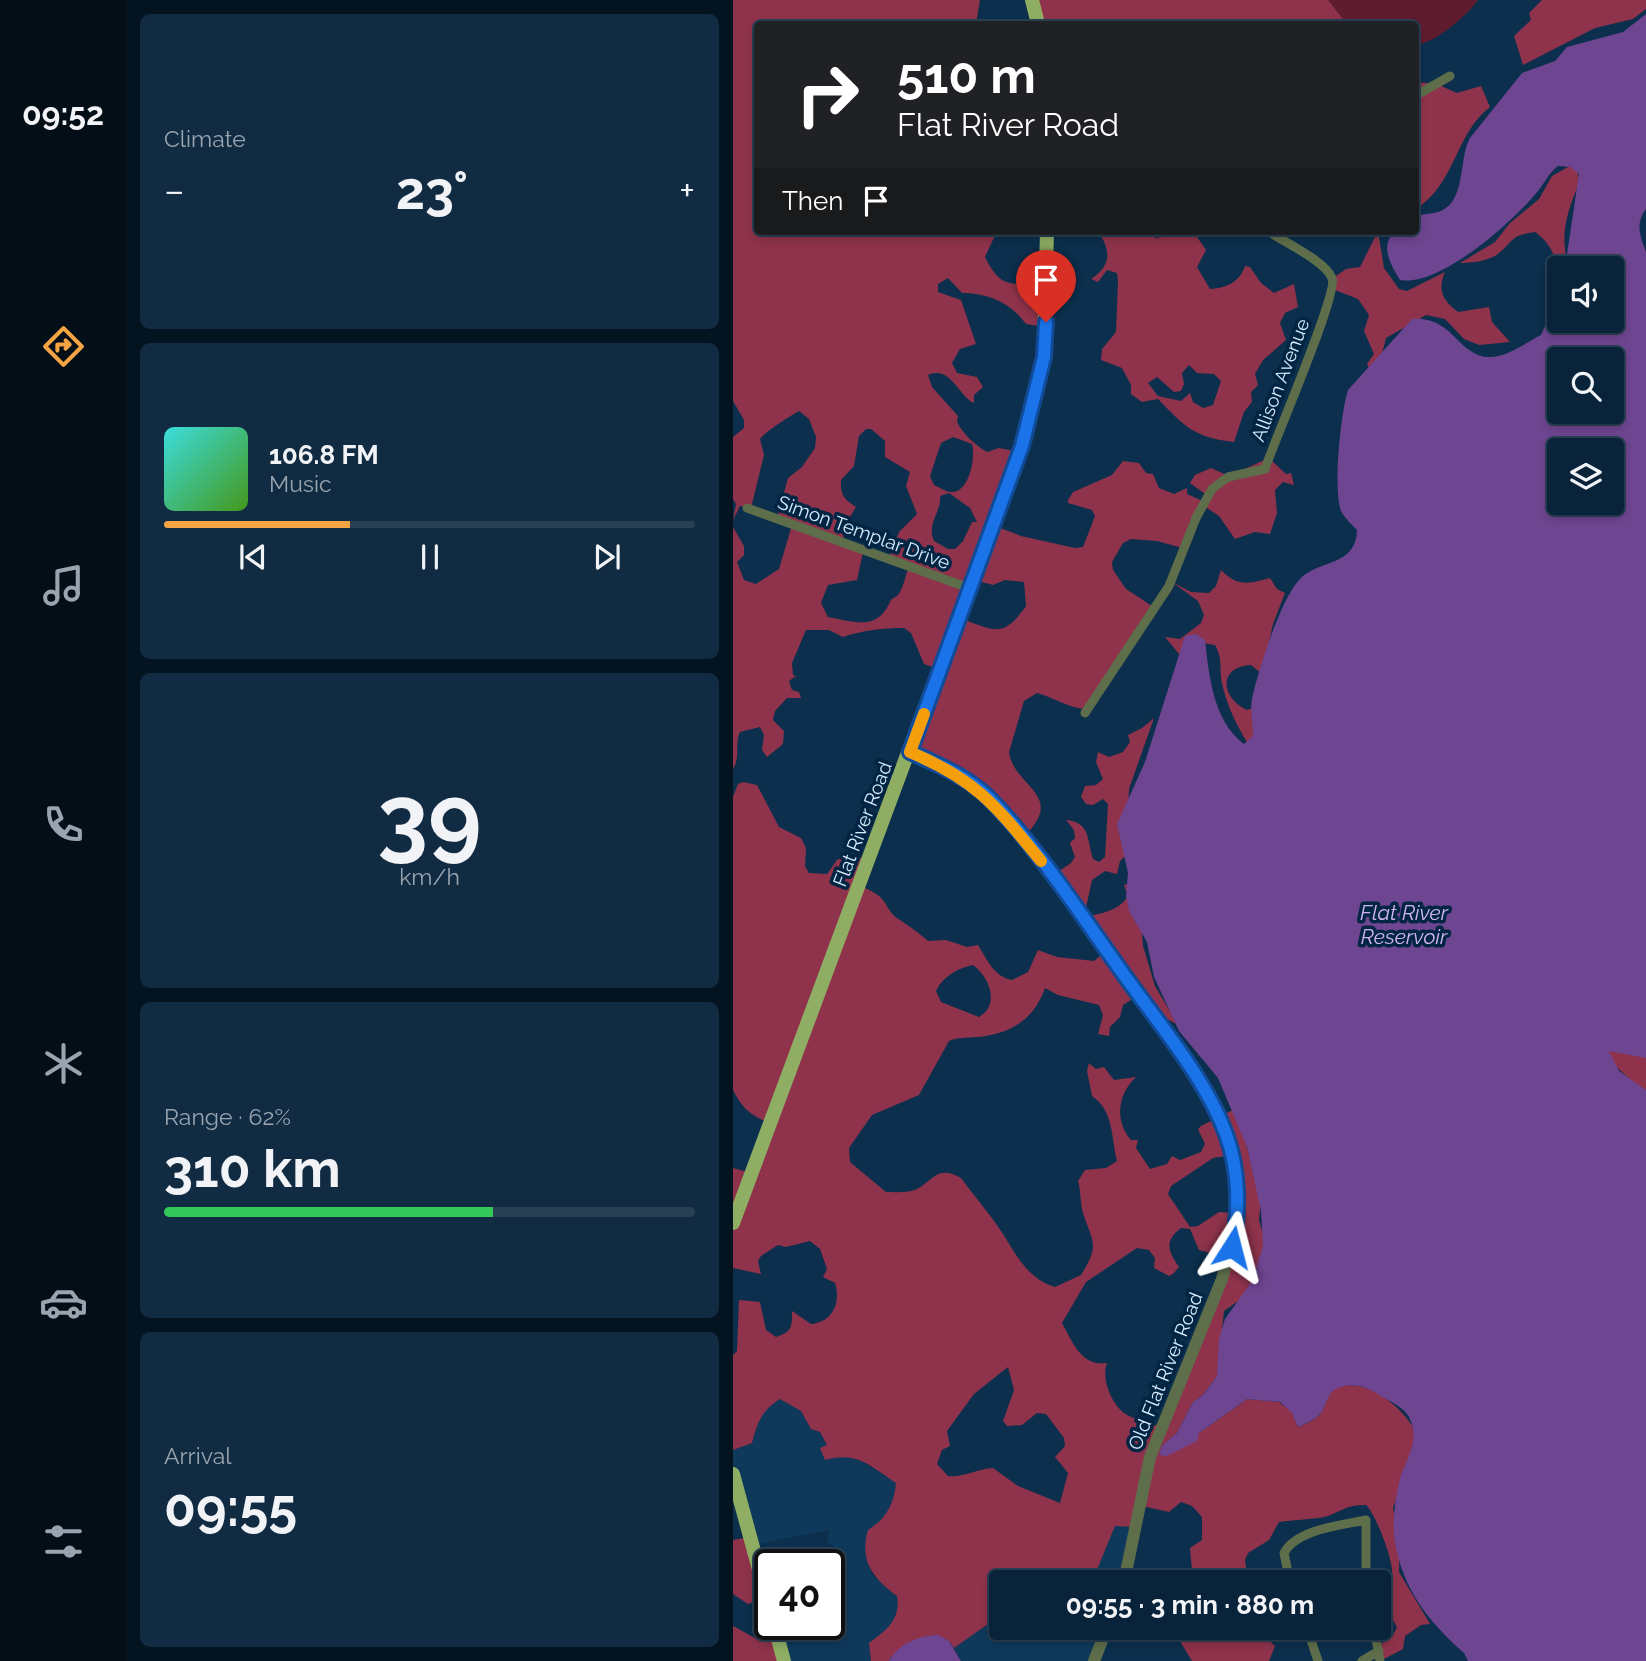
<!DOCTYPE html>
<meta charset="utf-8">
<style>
body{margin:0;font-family:Raleway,sans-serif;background:#112b42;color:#f1f3f6;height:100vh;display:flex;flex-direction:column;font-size:26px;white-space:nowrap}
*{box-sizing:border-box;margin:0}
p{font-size:23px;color:#98a4af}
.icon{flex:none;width:38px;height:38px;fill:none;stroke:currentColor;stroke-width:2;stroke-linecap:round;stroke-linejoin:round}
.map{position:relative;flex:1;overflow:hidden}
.panel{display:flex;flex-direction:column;gap:14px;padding:14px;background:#041320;width:607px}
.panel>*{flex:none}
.top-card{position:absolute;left:21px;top:21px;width:665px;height:214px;border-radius:7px;box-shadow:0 4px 10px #0003,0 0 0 2px #294054;background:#202124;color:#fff;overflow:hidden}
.fabs{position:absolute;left:814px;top:256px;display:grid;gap:14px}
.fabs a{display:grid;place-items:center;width:77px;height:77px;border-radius:7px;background:#08233a;box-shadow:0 4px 10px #0003,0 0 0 2px #294054;font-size:35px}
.speed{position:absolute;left:21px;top:1549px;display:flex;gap:14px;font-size:35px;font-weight:700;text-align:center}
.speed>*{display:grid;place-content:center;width:91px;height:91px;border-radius:50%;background:#08233a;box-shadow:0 4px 10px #0003,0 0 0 2px #294054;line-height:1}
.speed .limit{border:4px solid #111;border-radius:10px;background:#fff;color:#111}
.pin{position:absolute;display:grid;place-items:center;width:60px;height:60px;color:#fff;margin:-72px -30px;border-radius:50% 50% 50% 0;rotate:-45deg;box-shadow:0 0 7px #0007}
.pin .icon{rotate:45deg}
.me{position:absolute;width:77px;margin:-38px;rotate:9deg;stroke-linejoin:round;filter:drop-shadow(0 0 5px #0008)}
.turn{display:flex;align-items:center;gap:24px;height:147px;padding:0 28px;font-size:32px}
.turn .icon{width:91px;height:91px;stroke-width:2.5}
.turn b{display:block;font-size:49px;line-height:60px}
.then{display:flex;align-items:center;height:66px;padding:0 28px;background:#0003;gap:14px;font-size:26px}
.big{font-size:52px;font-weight:700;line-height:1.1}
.panel .widget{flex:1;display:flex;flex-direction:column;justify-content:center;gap:10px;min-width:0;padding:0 24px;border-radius:10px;background:#112b42}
.panel .dial{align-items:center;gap:0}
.dial b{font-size:91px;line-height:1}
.song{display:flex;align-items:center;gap:21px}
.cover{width:84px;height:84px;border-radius:10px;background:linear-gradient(135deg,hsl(180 70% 55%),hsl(100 70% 35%))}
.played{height:7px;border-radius:4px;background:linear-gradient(90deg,#f4a443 35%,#294054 35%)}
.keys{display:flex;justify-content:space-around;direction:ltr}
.heat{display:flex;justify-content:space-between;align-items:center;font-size:38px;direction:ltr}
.charge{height:10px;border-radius:5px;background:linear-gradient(90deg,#34c759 62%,#294054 0)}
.trip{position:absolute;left:256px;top:1570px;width:402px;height:70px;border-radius:7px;background:#08233a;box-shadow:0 4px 10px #0003,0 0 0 2px #294054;font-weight:700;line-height:70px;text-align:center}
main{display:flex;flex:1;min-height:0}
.menu{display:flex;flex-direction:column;width:126px;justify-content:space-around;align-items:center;background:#030e17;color:#98a4af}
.menu .icon{width:49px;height:49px}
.menu .current{color:#f4a443}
.menu b{font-size:32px;color:#f1f3f6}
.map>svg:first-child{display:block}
</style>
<main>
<nav class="menu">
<b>09:52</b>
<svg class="icon current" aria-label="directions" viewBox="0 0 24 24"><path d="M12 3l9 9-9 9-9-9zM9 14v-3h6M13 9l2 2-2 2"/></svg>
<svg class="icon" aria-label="music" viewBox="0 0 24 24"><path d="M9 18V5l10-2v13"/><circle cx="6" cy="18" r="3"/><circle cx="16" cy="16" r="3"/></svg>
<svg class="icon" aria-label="phone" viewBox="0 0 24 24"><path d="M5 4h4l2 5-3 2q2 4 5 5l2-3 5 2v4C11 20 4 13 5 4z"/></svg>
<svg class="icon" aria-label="climate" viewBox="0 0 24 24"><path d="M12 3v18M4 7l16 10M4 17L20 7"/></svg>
<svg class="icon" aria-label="car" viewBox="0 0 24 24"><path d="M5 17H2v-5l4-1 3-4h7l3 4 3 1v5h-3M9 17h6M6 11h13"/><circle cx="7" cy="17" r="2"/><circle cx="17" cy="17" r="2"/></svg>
<svg class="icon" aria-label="filters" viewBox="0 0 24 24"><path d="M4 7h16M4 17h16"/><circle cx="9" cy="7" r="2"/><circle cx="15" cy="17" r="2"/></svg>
</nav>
<section class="panel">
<div class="widget"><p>Climate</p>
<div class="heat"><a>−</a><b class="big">23°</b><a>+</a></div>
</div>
<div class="widget">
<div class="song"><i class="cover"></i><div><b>106.8 FM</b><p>Music</p></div></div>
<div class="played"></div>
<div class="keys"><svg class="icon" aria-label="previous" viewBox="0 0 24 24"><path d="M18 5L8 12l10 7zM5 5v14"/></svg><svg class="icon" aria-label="pause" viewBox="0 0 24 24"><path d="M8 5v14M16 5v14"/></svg><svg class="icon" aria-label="next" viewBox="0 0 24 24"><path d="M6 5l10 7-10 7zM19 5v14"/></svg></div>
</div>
<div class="widget dial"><b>39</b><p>km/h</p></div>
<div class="widget"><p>Range · 62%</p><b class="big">310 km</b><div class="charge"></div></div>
<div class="widget"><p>Arrival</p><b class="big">09:55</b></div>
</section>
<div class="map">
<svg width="913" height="1661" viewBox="0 0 913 1661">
<rect width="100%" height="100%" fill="#0b2f4d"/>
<path fill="#0f395b" d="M47,1399l21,12 10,18 9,3 7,13 14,11 13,1 42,26 -1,13 -12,25 -15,9 3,44 26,22 2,13 -10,19 -20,15 2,18h-86l-10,-37h54v-37l8,-2 -2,-4 7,-10 1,-11 -6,-11 -10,-7 2,-12 -77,15 -19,-73v-22l19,-7 6,-21 9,-15z
M392,1524l11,3 -11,55h-33l23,-56z
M268,1615v13h107l-13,33h-133l-8,-13z"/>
<path fill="#601c2f" d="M595,0h150c-11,16 -43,43 -62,45l-1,-21h-68z"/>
<path fill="#8e334b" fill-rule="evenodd" d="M0,0h247l-4,24h-219v207h240l-12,26c17,35 28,25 62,27l-1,43 -20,-3c-16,-22 -39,-31 -64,-31l-14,-15 -10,6v8l23,8 15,44 -16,5 -8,14 5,10 20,4 6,10 -9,8v8c-16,-7 -23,-38 -46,-28l4,12 26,29 -1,6c6,12 18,23 30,30l12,-4 21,4 -25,74 26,10 54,12 8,-1 12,-31 -3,-6 -24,-7v-3l5,-8 39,-17 11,-14 16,2 7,10 7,1 6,14 15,6 13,-6v6l18,8 3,-6 -18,-13 5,-8 16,-7 18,8 40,-18 17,16 5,-1 3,12 -11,-3 -8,8 2,23 -7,21 -15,-2 -20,7 -16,-23 -15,-10 -18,43 -29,-8 -26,-2 -8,4 -11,19 1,8 13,19 29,19 -69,101c-18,-1 -31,-11 -49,-16l-13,8 -15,51c5,36 59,43 14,85l-32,-38 -77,-46 25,-84 -15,-5 -13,-31 -7,-5c-21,0 -40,2 -61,9l-14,-7h-23l-14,33 1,12 3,1 -7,5 3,9 7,2 2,6h-14l-12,13 -2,9 11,11 -1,13 -16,13 -5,-7 2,-15 -4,-8 -20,5c-6,13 1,24 -7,37v-242l11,19v9l-7,7 7,18 12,4 23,-15 13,-44 -15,-7 11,-40 14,-11 13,-19 1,-11 -7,-18 -10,-8c-9,5 -34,21 -39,28l4,16 -13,53 -11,-2 -7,14 3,-16 -3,-5v-62l11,-9v-8l-11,-19zM133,429h5l14,12v16l25,15 -4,14 11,28 -18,18 -10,26 19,11c-3,8 -5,20 -10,26 -4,4 -6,2 -8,7 -13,29 -35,20 -62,15l-7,-14 7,-18 29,-5 6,-28 -21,-9 5,-21 9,-15c-12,-7 -16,-13 -15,-27l13,-14 5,-30zM220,437l19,7c4,13 -3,50 -21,48 -5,0 -12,-5 -17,-7l-4,-9 11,-33zM216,493l21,15 7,14h-5l-9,19 -8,8h-7l-14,-8c-8,-17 8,-30 6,-45zM241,580l19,5 12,-5 19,2 2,24c-23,33 -31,25 -66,12z
M300,0h295l19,24h-326l16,-8z
M809,0h104v9l-13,10 -38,9 -72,37 -9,-29 17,-16 -2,-7z
M682,82l22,2 20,9 24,-7 9,21c-36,28 -33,75 -74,102z
M835,167h8l4,15c-13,28 -22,57 -10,86h-11v14c-3,-23 -5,-36 -24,-50 -25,3 -21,9 -37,22 -10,7 -26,9 -38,9l35,-21 15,-19 29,-24 13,-23z
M365,231h46l12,7 37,-7 13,19 -9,17 13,22c16,-1 30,-7 35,-23l5,1 11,16 13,10 20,-9 4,23 -13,6 -5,10 6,17 -23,20 -8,14 3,11 -7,7 1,10 -8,10 -10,30c-40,-5 -48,-14 -76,-43l-16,3 -11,-8v-9l-9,-17 -21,-8 1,-11 14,-17 2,-51 -1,-8 -10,-3 -9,12 -7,-3c21,-14 20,-28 7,-48zM456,365l8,8 17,1 7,7 -8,24 -10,3 -10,-6 -3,-9 -9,8 -23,-5 -10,-13 9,-6 17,15 7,-1 3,-7 -2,-11z
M645,231l6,37 15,21 8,2 38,-19c-8,18 -2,29 13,40l31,-5 3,15 18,20 -31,3 -15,-6 -19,-20 -19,-4 -40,23 -4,16 -13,14 -2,-4 7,-10 -10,-23 5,-16 -11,-16 -23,-9 -2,-12 13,-9 14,-2z
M488,570c17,17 27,14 49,8l7,11 8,4 -12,31 -11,50 -11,-9c-34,2 -30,33 -4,45l11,-4 -6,45c-13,-22 -25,-43 -30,-68 -3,-15 1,-24 -7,-38l-20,-3 -16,12 -14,-17 15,2 21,-16 3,-8 -6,-14 -26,-19 19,10 18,1 7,-7z
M421,718l-25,71 -3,66 -6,6 -3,13 -12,-3 -13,9 -8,37c16,-3 35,-6 44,-21l-4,-11 4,-1 13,38 2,24 12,40 23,39 -25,-14 -14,-16 -16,10 -3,12 -10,10 -1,9 -11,-2 5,-19 -4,-10 -41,-10 -13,-7c-11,32 -35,46 -68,49 -11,1 -18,0 -28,4l-30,54 -47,20 -23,33 1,14 36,30c8,0 21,1 29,-2 18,-8 21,-26 46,-12 13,18 30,37 42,56 14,22 25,45 52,53l26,-12c19,-31 12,-31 2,-62 -3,-10 -2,-22 -5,-32l7,-11 21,-2 11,-7c-6,-24 -3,-50 -25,-65l-5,-25 2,-8 7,6 8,-2 10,13 22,-3c-18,17 -22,43 -5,63h7l-2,8 14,21 17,-5 5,-8 8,4 21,-8 4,-8 -7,-15 3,-3 32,-16 11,26 17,64 -2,20 7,25 -8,42 -34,24 -7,65 -14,19 -10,7 -16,31 -15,13 37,-13 48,-34 32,3 13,10 6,15c8,-3 17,-7 23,-14 6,-9 6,-22 18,-26 31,-10 69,25 80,51l-26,70 7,30 -1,34 31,52 -9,1 -16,11 -2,13 -21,11 -1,-16 11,-7 5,-10c-21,-37 -2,-27 -5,-57 -1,-15 -16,-55 -26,-65 -16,-1 -24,5 -38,11 -8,3 -37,4 -49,6l-10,18 -21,13 -3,7 2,14 -9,8h-71l2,-9 17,1 6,-3 -2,-23 12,-8v-23l-10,-11 -11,-4 -12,10 -27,-6 -6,21 -21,-1 -23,56h-18l-1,-10 -22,10h-50v33l-47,33 -5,-7 -58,16 -2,4h-18l-2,-18c18,-13 32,-24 28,-47 -24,-18 -38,-35 -29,-66 18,-11 26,-26 28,-47 -26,-17 -39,-32 -71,-23l-5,-12 7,-3 -7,-13 -9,-3 -10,-18 -21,-12c-18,11 -23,24 -28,44l-19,7v-95l4,-4 2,-51 21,2 6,28 10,7c16,-5 16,-10 16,-26l19,13c22,-2 30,-22 24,-41l-12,-6 4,-8 -7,-20 -10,-8 -24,6 -8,-2 -17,11 -3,5 3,13 -28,-6v-100l18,5 19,-50c-20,-8 -27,-14 -37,-33v-293l5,-13 5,-2 14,3 22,42 22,11 5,10 -1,18 4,7 18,1 10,-14 10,-5 22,5 -7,27c30,11 20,22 38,33 10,7 18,12 28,21l18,-1 21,7 11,-2c9,14 16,32 34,35l16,-8 10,-22 19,7 37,4 12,-10 -53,-76 18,-12 4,-6 -5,-14 5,-5 -1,-8 -8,-10c25,2 21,21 27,39l6,3 6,-5 3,-53 -5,-5 -10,6 -7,-1 -5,-7 4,-11 11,-1 7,-6 -7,-17 2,-10 11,5 14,-5 7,-10 -2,-7 14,-7zM240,965c17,12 27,41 6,52l-38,-15 -5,-11c6,-14 22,-23 37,-26zM499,1155l5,58 -18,-1 -21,14 -8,1 -22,-33 3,-8 42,-28zM448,1228l9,1 9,21 26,7 -64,170c-11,-5 -27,-7 -37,-14 -13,-10 -23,-35 -17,-50 -25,4 -34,-20 -45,-40l24,-41 51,-34 12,2 6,8 -1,10 15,8 4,-2 6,-7c-11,-16 -15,-26 2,-39zM275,1367l6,23 -11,31 4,5 15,-1 15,-12 9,1 18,24 1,8 -10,11 13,16 -8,30 -42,-17 -25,-18c-16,1 -31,10 -45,8l-11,-12 5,-14 8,-4 -3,-15 27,-37z
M869,1046l44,3v45l-35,-32z
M16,1537l18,60 -19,7 -15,-10v-54z
M0,1626l24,13 19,-7 9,29h-52z
M453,1628h77v7l12,11 -6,15h-77l-11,-18z"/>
<path fill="#6e4590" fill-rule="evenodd" d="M913,14v195c-11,15 -6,26 0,43v806l-37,-7 10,20 27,19v571h-178l-4,-8c-35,-31 -61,-63 -69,-111 -3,-17 0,-42 4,-59 5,-24 23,-39 10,-66 -5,-10 -21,-17 -30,-22 -11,-8 -27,-13 -41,-7 -11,4 -11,17 -17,25 -6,7 -16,11 -23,14l-6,-14 -12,-11 -33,-3 -48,34 -2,8 -30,15 -8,-1 3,-9 15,-13 16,-31 10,-7 14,-19 2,-37 6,-20 27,-38 11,-35 -2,-35 -14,-64 -29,-69 -39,-47 -25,-54 -7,-35 -18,-31 -3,-15 2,-23 -11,-49 28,-62 40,-126 11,-2 9,6c4,35 8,81 39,104l9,-8c0,-11 -3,-26 -1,-37 6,-28 29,-101 48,-120 19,-20 56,-12 57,-49 -5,-5 -11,-11 -15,-17 -10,-19 -1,-102 6,-123l64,-71c42,-4 46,40 80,38 16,-1 35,-15 49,-22l18,-41v26h52v-52h-46l14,-94 -9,-7 -12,-1c-9,7 -13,16 -20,25 -25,31 -98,96 -138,89 -9,-15 -21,-34 -5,-49h20l1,-15c7,-2 15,-2 22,-4 29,-9 20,-53 32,-74l52,-65 33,-12 12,-14 56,-15zM826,359h52v52h-52zM826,450h52v52h-52z
M205,1635l11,6 12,20h-72c9,-17 31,-26 49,-26z"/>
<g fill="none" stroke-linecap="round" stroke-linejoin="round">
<path stroke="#5e6e4b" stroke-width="9" d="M682,96l35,-20
M14,508l222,80
M352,713l84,-127 27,-68 16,-29 16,-12 37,-8c9,-28 74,-176 67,-191 -7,-17 -48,-36 -64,-47
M557,1582l-6,-29c13,-24 58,-28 82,-33v62
M574,1628l11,33
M641,1628l6,33
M629,1661l17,-10"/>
<path stroke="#5e6e4b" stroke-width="12" d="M177,752l35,16 34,22 38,42 77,100 64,90 54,83 16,33 10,63 -1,24 -15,54 -72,178 -26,125
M361,1661l13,-33"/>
<path stroke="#8fae64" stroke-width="14" d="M299,0l6,24
M0,1223l289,-777 22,-89 3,-126
M0,1474l37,136
M41,1624l10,37"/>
</g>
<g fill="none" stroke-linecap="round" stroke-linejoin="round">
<g stroke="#114b97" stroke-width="18">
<path id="route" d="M313,322l-2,35 -22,89 -112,306c27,12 56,24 78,45 46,46 89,112 127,165 37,54 90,113 112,175 12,34 13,75 5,110"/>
</g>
<use href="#route" stroke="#1a73e8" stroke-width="12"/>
<path stroke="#f59e0b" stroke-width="12" d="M191,714l-14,38c68,29 86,54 131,109"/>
</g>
<g text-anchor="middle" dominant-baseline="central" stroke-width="7" stroke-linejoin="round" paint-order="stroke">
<g font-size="19" fill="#d7ebfe" stroke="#012542">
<text transform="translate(547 380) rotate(-69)">Allison Avenue</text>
<text transform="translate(131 532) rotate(20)">Simon Templar Drive</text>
<text transform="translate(129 824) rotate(-69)">Flat River Road</text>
<text transform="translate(432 1371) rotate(-68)">Old Flat River Road</text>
</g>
<g font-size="21" font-style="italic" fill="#d3b4f2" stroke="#012542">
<text x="671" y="912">Flat River<tspan x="671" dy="24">Reservoir</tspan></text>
</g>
</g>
</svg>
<div class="fabs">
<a><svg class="icon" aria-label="sound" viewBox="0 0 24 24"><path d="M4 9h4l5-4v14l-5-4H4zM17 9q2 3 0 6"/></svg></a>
<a><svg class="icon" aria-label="search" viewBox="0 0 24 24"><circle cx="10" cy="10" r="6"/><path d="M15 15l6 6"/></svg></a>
<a><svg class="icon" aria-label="layers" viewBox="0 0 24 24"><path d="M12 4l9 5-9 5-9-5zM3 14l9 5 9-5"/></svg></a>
</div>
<div class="speed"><div class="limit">40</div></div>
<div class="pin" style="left:313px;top:322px;background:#d93025"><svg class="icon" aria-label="arrive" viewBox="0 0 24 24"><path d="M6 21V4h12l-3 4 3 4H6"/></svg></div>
<svg class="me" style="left:499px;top:1247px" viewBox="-20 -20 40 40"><path d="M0-17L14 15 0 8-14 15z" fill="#1a73e8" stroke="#fff" stroke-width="4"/></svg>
<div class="trip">09:55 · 3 min · 880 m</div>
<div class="top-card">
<div class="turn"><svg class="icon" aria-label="right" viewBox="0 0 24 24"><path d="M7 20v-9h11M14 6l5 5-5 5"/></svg><div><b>510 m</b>Flat River Road</div></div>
<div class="then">Then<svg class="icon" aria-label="arrive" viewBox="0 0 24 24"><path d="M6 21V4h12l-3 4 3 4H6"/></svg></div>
</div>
</div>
</main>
